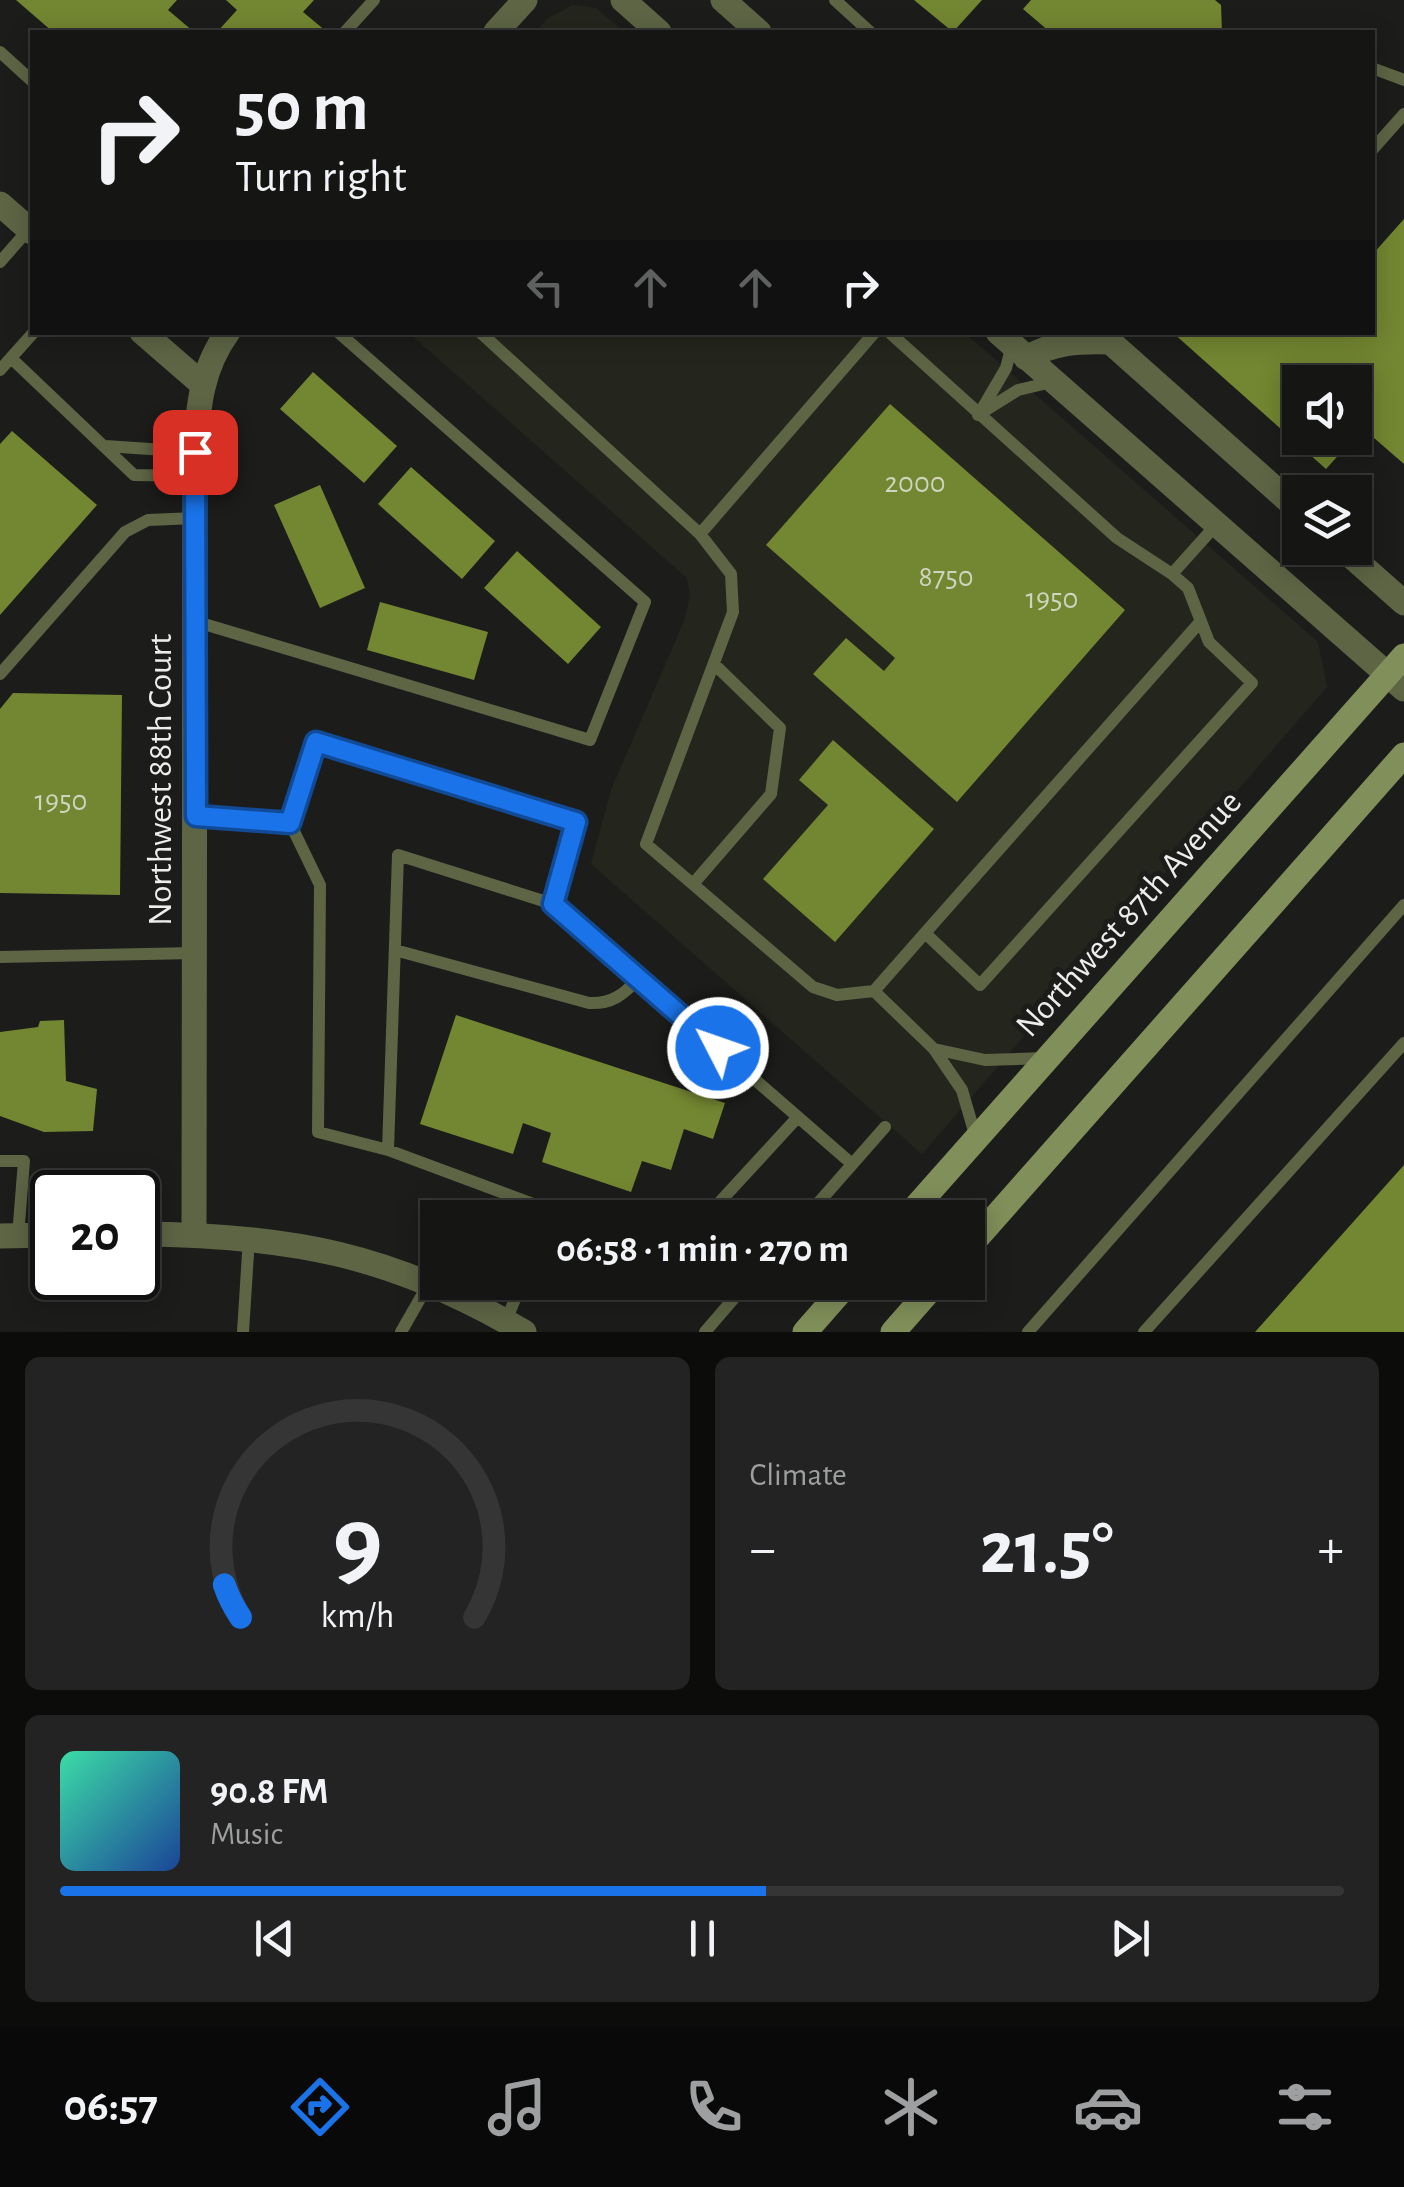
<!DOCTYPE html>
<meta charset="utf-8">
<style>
body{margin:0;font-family:"Alegreya Sans",sans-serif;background:#222322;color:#f1f3f6;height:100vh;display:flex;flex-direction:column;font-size:38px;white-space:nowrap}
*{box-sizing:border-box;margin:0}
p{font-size:32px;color:#9d9fa0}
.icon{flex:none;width:55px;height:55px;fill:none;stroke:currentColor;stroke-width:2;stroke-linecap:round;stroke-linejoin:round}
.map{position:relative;height:1332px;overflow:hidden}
.drawer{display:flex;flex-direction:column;gap:25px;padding:25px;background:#0c0c0b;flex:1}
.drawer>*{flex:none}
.top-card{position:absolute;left:30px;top:30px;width:1345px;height:305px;border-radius:0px;box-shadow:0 5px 25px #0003,0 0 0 2px #343534;background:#151614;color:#f1f3f6;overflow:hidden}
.controls{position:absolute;left:1282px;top:365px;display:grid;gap:20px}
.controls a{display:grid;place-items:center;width:90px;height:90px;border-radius:0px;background:#151614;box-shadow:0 5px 25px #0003,0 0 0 2px #343534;font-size:50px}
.speed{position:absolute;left:30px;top:1170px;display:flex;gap:20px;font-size:50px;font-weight:700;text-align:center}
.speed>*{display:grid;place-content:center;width:130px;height:130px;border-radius:50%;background:#151614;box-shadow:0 5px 25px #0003,0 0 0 2px #343534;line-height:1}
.speed .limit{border:5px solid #111;border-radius:15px;background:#fff;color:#111}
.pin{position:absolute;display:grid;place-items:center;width:85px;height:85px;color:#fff;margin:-42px;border-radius:20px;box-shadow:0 5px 15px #0006}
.me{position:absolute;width:110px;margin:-55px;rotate:311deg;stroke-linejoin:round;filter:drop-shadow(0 0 8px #0008)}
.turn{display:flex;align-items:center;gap:35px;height:210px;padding:0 40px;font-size:45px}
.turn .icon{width:130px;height:130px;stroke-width:2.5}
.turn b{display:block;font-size:70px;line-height:85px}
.lanes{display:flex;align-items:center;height:95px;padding:0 40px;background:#0003;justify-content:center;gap:50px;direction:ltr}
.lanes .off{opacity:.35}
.big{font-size:75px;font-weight:600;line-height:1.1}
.drawer .tile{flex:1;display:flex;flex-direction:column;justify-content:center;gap:15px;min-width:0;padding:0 35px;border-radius:15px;background:#222322}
.drawer .dial{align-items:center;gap:0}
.dial svg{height:260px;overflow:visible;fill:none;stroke:#343534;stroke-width:7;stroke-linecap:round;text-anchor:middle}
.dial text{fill:#f1f3f6;stroke:none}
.song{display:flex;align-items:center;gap:30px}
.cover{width:120px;height:120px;border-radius:15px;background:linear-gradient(135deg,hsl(160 70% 55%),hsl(220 70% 35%))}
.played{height:10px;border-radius:5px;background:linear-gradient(90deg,#1a73e8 55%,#343534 55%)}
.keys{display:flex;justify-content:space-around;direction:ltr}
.heat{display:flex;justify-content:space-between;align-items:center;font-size:55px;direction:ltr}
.drawer .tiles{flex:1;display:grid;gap:25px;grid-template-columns:1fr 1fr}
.tile:last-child{grid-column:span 2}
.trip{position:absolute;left:420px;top:1200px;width:565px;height:100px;border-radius:0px;background:#151614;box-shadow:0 5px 25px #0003,0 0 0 2px #343534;font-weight:600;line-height:100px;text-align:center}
.tabs{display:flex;height:160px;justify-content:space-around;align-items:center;background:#080908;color:#9d9fa0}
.tabs .icon{width:70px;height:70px}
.tabs .selected{color:#1a73e8}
.tabs b{font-size:45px;color:#f1f3f6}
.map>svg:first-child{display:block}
</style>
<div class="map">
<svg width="1404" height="1332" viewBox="0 0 1404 1332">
<rect width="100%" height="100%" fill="#1c1d1a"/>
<path fill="#24261d" d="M573,5l23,3 28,24h-89l13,-14z
M409,333h556l353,309 9,45 -405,467 -331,-290 20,-74 74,-171 5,-24 -3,-17z"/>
<path fill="#738631" d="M16,0h161l-9,10 26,22h-141z
M226,0h88l-11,12 24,20h-110l20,-22z
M914,0h68l-29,32z
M1031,0h184l6,5 1,27h-172l-27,-23z
M1404,219v245l-30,-26 -6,7 -13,-12v-51h-55v56h54l-28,31 -154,-137h200v-77z
M313,372l84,74 -33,37 -84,-74z
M890,404l235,206 -168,192 -144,-128 33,-36 38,33 11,-13 -129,-113z
M12,431l85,74 -97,110v-171z
M411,467l84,74 -33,38 -84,-75z
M320,485l45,103 -45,20 -46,-103z
M517,551l84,76 -33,37 -84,-76z
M380,602l108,30 -14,48 -107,-30z
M13,693l109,2 -2,200 -120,-2v-184z
M833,740l101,89 -99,113 -72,-63 65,-74 -29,-25z
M456,1015l269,88 -12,36 -29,-10 -13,41 -29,-9 -11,31 -89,-30 9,-29 -28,-10 -10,31 -93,-30z
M64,1020l2,61 31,8 -4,42 -49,1 -44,-16v-84l38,-5 2,-6z
M1404,1165v167h-149z"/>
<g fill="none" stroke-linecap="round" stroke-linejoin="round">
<path stroke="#5d6545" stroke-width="12" d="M835,0l35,32
M345,32l29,-32
M0,52l32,29
M1372,68l32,12
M1372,150l32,-36
M0,262l29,-33
M480,332l220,202
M889,332l228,206 55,36 16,14 21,54 43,41 -272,302 -55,-52 276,-312
M11,358l123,117 61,1
M0,370l34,-38
M982,409l24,-41 6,-23
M978,415l40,-25 34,-8
M105,446l90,6
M1172,574l44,-49
M194,621l396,119 55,-138 -307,-270
M0,674l125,-142 23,-12 47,-2
M196,816l94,7 27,-82 259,81 -23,82 299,260
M290,823l30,62 -2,247 70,18
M693,884l78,-90 9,-66 -66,-64
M553,904l-155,-49 -10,295 183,68
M925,933l-51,58 60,58 28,41 14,48
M395,950l194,53c23,1 34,-8 49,-24
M0,957l195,-4
M874,991l-37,4 -24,-8 -167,-143 87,-232 -2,-38 -31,-40 175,-202
M934,1049l51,11 60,-2
M0,1161h24l-6,75
M705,1218l92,-100
M805,1218l80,-91
M506,1321l16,-39
M243,1332l6,-94
M401,1332l28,-49
M705,1332l43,-50
M1028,1332l376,-427
M1144,1332l260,-289"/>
<path stroke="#5d6545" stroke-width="25" d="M623,0l36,32
M723,0l36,32
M496,32l29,-32
M0,204l32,28
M142,332l60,52
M998,332l406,357
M1099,332l201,179
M1026,358c29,-16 51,-17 84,-16
M1342,548l62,55
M138,1234c150,1 255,20 386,98
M194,1235l1,-783c3,-44 6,-83 33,-120
M0,1236l52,-1"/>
<path stroke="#818f5a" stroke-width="25" d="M906,1218l498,-562
M968,1248l436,-493
M805,1332l44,-50
M893,1332l44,-50"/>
</g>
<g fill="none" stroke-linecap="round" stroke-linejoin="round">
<g stroke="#114b97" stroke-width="25">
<path id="route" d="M195,452l1,364 94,7 26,-81 260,80 -23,82 165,144"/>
</g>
<use href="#route" stroke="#1a73e8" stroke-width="18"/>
</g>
<g text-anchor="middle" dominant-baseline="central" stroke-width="10" stroke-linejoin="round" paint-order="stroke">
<g font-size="30" fill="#ced4bd">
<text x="915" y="483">2000</text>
<text x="946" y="577">8750</text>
<text x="1052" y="599">1950</text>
<text x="61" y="801">1950</text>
</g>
<g font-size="35" fill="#edeeec" stroke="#1c1d1a">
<text transform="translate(160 780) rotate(-90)">Northwest 88th Court</text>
<text transform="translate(1129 914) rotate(-48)">Northwest 87th Avenue</text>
</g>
</g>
</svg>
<div class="controls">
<a><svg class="icon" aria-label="sound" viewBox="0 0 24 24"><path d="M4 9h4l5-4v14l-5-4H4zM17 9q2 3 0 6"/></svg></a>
<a><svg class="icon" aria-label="layers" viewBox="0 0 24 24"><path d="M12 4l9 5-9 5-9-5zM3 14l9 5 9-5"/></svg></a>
</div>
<div class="speed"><div class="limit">20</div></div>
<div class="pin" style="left:195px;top:452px;background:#d93025"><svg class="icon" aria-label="arrive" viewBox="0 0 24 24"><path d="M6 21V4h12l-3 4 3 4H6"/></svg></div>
<svg class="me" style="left:718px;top:1048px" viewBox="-20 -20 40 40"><circle r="17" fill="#1a73e8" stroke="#fff" stroke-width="3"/><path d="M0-11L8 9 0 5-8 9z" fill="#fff"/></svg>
<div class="trip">06:58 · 1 min · 270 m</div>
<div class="top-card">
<div class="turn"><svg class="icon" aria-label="right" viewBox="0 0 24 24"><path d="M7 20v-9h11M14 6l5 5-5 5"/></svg><div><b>50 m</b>Turn right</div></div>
<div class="lanes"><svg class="icon off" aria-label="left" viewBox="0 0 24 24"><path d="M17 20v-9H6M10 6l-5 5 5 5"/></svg><svg class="icon off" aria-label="ahead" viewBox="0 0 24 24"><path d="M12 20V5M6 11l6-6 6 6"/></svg><svg class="icon off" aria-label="ahead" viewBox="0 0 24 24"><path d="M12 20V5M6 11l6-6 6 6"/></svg><svg class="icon" aria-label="right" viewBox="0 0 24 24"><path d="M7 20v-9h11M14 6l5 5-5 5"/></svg></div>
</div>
</div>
<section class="drawer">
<div class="tiles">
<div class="tile dial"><svg viewBox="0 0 100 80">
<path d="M14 69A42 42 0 1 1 86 69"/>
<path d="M14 69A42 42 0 0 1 9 59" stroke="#1a73e8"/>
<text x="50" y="56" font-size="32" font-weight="700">9</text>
<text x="50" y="72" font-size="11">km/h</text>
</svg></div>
<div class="tile"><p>Climate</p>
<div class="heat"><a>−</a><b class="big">21.5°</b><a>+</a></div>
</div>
<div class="tile">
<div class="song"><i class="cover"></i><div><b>90.8 FM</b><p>Music</p></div></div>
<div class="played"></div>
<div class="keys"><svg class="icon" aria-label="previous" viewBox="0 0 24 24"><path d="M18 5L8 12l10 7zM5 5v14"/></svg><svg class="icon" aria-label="pause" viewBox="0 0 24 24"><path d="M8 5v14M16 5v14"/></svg><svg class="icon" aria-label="next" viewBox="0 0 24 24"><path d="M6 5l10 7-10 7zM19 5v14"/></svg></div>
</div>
</div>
</section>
<nav class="tabs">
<b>06:57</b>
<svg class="icon selected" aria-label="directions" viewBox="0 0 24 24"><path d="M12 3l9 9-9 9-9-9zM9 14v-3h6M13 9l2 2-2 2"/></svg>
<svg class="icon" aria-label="music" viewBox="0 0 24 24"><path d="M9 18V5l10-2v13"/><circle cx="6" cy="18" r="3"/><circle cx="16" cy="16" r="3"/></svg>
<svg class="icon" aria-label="phone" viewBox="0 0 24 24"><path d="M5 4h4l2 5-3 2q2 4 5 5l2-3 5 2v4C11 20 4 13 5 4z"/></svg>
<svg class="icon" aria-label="climate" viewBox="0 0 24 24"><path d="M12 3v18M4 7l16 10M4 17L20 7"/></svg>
<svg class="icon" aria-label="car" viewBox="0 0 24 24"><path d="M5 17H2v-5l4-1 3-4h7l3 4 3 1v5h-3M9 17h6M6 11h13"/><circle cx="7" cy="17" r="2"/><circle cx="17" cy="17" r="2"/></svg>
<svg class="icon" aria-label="filters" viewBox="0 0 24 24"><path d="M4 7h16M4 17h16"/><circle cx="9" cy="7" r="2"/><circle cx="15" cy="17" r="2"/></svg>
</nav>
